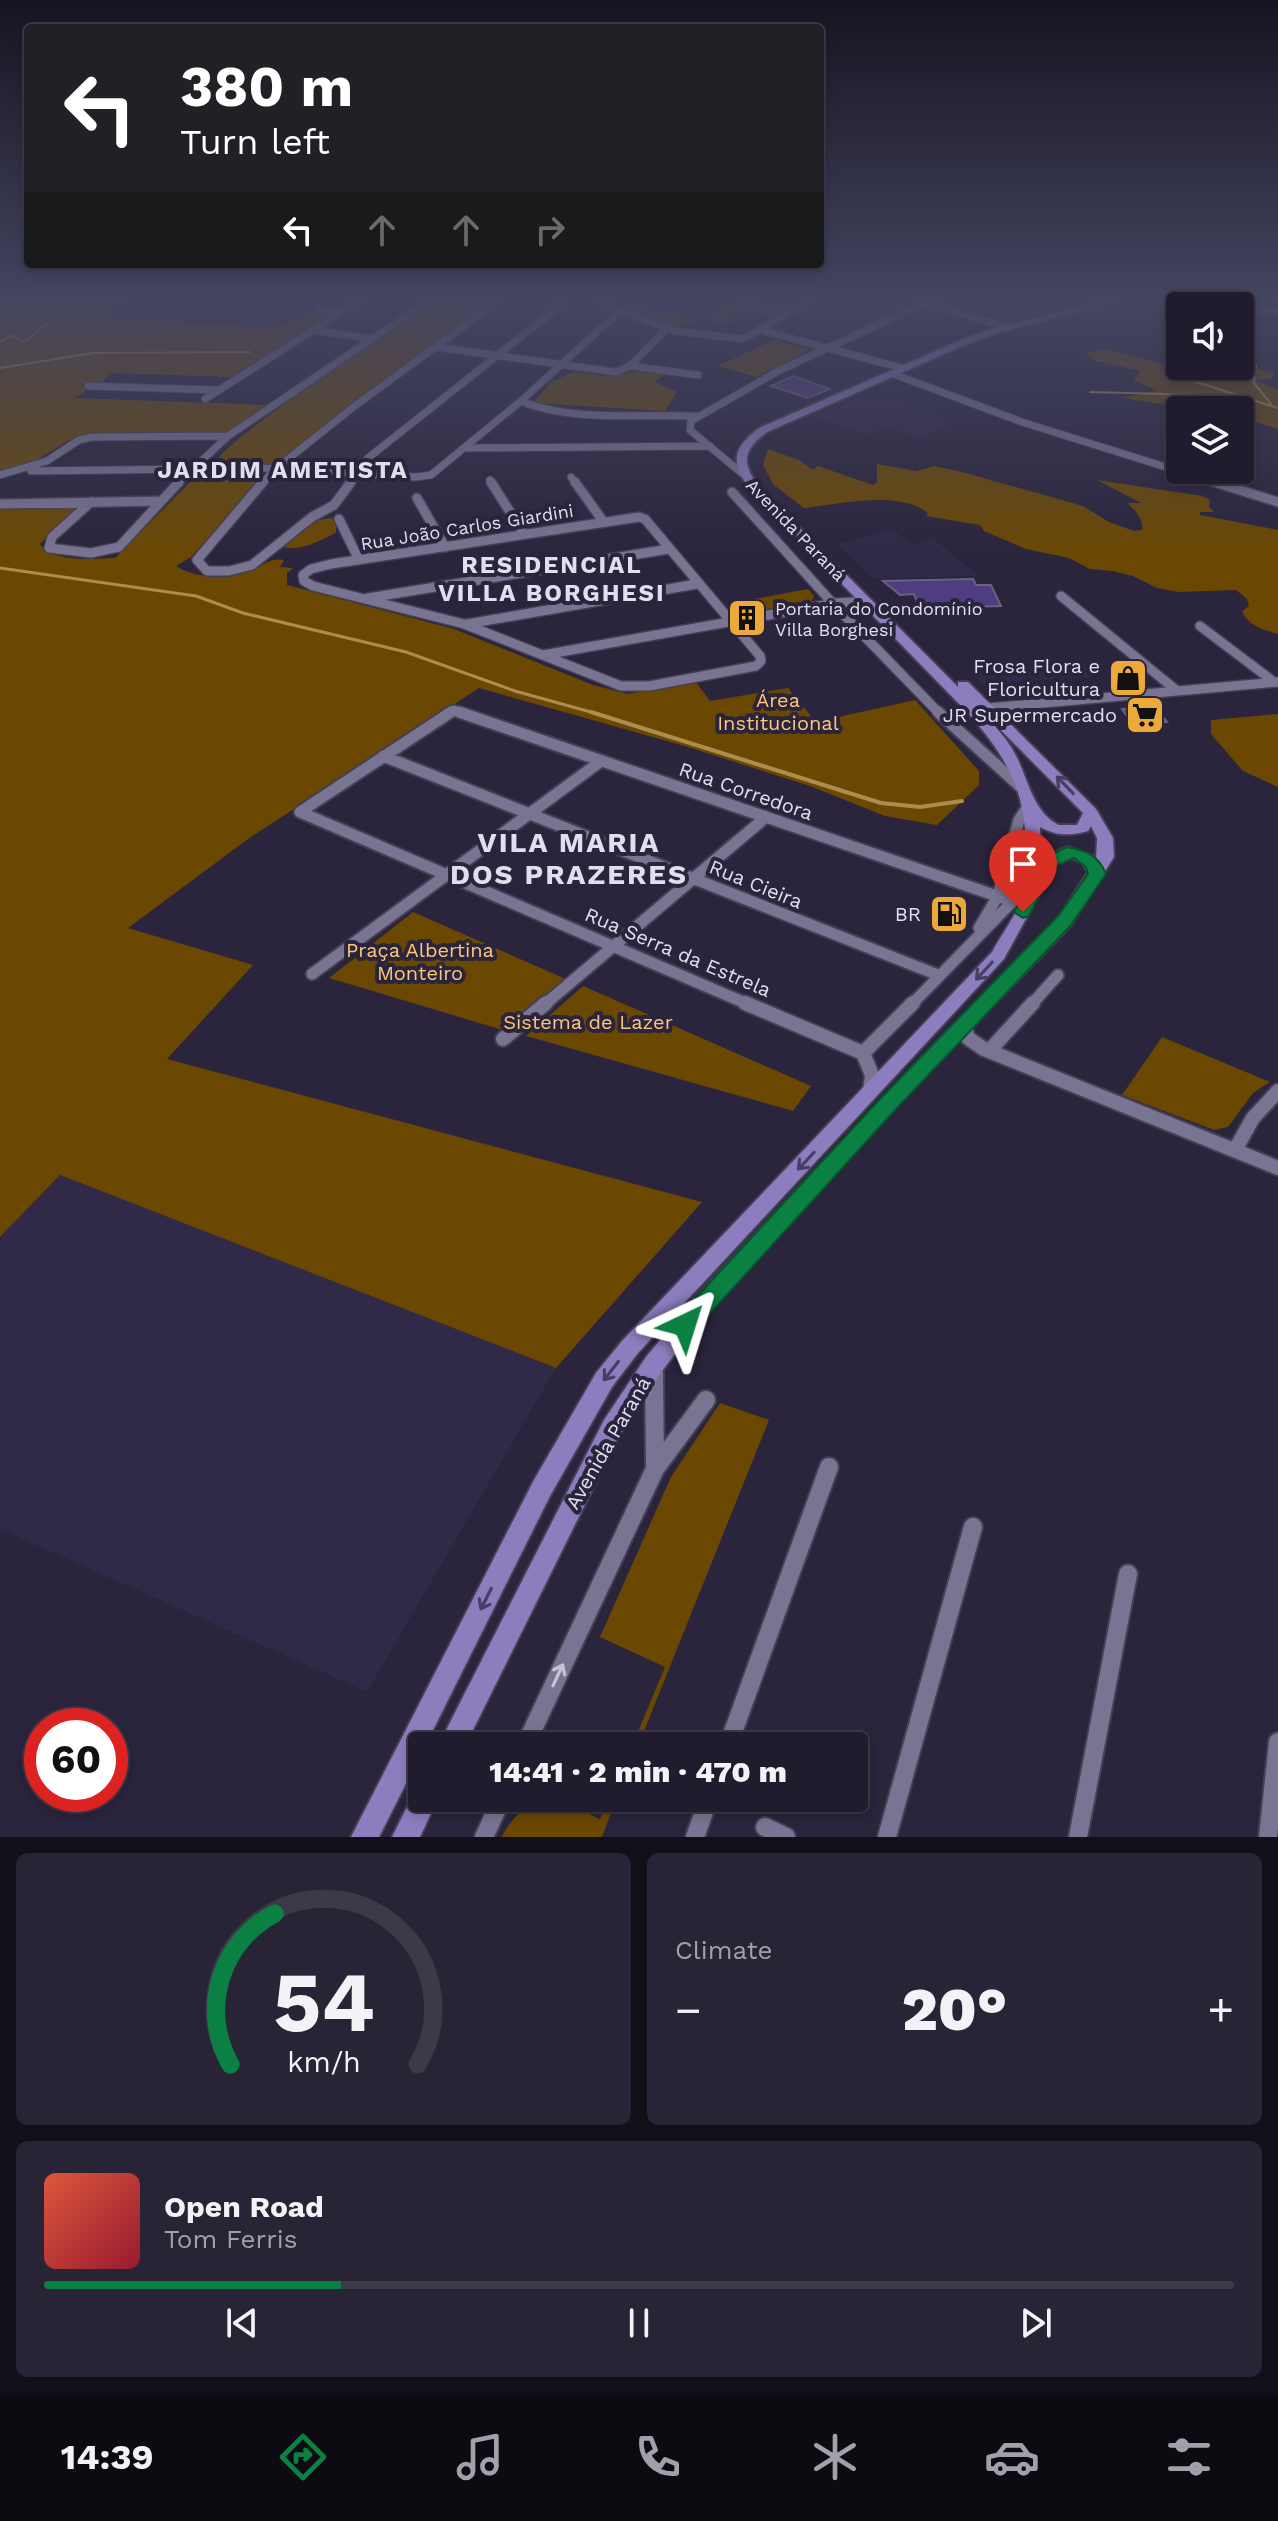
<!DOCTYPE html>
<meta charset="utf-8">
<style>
body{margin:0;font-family:"Work Sans",sans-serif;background:#282435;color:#f1f3f6;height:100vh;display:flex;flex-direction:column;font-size:30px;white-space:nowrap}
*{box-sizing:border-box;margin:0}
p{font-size:26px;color:#a2a1aa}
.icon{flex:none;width:44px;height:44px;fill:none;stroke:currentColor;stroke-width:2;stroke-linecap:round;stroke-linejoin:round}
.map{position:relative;height:1837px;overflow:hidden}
.drawer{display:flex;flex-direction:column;gap:16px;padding:16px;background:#120f19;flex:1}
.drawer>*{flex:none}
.guide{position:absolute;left:24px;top:24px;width:800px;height:244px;border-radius:8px;box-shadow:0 4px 12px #0003,0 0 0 2px #3d3949;background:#202124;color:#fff;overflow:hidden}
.fabs{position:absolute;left:1166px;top:292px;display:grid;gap:16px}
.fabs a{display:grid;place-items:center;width:88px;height:88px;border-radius:8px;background:#201b2d;box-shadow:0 4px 12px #0003,0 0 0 2px #3d3949;font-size:40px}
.speed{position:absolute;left:24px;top:1708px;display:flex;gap:16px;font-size:40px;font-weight:700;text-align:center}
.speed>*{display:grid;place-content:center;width:104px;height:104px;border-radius:50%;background:#201b2d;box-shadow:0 4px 12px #0003,0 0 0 2px #3d3949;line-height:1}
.speed .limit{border:12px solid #d22;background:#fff;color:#111}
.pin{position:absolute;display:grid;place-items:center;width:68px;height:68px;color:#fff;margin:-82px -34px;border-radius:50% 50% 50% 0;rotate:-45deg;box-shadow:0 0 8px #0007}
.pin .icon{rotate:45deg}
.me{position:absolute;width:88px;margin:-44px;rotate:41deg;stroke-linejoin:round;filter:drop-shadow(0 0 6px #0008)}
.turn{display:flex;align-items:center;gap:28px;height:168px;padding:0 24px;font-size:36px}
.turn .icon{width:104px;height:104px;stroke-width:2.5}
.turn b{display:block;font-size:56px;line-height:68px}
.lanes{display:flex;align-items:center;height:76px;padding:0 24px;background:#0003;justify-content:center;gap:40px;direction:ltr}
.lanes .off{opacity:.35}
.big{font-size:60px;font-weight:800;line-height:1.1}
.drawer .card{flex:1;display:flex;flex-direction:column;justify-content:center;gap:12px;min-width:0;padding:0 28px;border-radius:12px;background:#282435}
.drawer .dial{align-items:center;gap:0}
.dial svg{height:208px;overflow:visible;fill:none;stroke:#3d3949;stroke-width:7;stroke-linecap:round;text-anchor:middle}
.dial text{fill:#f1f3f6;stroke:none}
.song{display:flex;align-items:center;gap:24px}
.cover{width:96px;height:96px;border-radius:12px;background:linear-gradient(135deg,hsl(10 70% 55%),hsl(350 70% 35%))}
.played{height:8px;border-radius:4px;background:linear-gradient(90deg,#0b8043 25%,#3d3949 25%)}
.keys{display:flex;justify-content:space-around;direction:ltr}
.heat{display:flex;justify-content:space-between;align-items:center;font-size:44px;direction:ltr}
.drawer .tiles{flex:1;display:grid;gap:16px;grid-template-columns:1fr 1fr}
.card:last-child{grid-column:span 2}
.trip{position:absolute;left:408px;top:1732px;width:460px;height:80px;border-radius:8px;background:#201b2d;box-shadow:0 4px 12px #0003,0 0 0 2px #3d3949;font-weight:800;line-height:80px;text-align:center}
.tabs{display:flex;height:128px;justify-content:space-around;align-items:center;background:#0d0b12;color:#a2a1aa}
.tabs .icon{width:56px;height:56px}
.tabs .selected{color:#0b8043}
.tabs b{font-size:36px;color:#f1f3f6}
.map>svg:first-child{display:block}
</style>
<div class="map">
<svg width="1278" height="1837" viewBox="0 0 1278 1837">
<rect width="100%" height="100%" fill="#2a243c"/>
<path fill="#302948" d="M890,397l63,25 -35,17 -28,-12 -23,7 -52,-17 44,-19 12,4z
M891,529l22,15 20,-6 46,38 -106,3 -36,-35z
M1088,663l16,13 -120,9 -15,-15z
M60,1175l496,193 -189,324 -367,-163v-292z"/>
<path fill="#6b4802" d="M0,301h125l-21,13c55,5 110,12 166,13 19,0 46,-27 61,-11l-97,61 -123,-4 -11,11 -19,1 6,5 -12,8 194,7 -40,27 -141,3 -19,5 -34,21 -35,10z
M433,301h58l-146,107 -69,57 -7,2 -52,-6c5,-19 186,-139 216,-160z
M736,301h20l35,8 -17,9 -26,-7 -19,1 7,8 -15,5 -16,-8z
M632,306l70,12 -24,11 -54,-19z
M774,340l36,10 -54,27 -38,-11z
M1108,349l66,18 66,-1v-3h11l1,4 19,5 3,2 -3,5 -16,1 23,10v39l-38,-12v-7l-66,-4 -52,-8 35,-7 -23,-11 6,-9 -47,-11 -7,-4 3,-4z
M645,370l21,3 -11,9 22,10 -12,19 -132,-8 18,-21 24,-11 28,5z
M768,449l31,11 14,10 5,-4 55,19 4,-3v-18l39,7 19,-5 31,7 117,33 26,16 25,9 8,-1c2,-11 -7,-20 -15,-27h14l-44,-23 105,16 8,4 -1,7 5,5h-14v3l78,15v104c-14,-4 -30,-8 -36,-23l7,-5 -2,-7 -11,-9 -57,2 -22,-4 -24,-12 -20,-5 -23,-2 -21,-11 -43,-9 -42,-18 -4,-6 -54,-9 2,-3c-29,-23 -88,-9 -124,-5l-31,-24 -10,-19z
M218,469l41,5 4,4 -72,79 -15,9c24,15 53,11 79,2 11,-4 16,-10 29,-8l-4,7 13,1 -6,5v12l167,44 139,56 35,9 67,-13 15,20 78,-13 28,34 99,-22 64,71v14l-42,40 -52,-9 -75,-30 -122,-39 -209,-59 -231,151 -120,89 125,37 -86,94 535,143 -146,166 -496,-193 -60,62v-731l72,-1 3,3 -2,4 -33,32c16,20 51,14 75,14l84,-85z
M331,518l5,3v12c-15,7 -36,19 -53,14l35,-27z
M808,589l6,7 -3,7 -47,9 -10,-13z
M1278,714v73l-35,-16 -32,-37v-14z
M413,912l155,68 -62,51 -177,-53z
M583,986l228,100 -18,25 -267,-75z
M1162,1037l108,45 -17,11 -25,34 -14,3 -92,-35z
M720,1403l49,17 -131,326h-6l33,-79 -65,-30 71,-160z
M609,1798h8l-15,39h-100c9,-20 31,-41 56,-36 14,2 29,13 42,18z"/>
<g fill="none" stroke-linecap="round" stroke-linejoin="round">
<path stroke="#ad8c4f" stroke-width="2" d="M0,342l11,-7 10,6 7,-1 44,-39
M1256,365l-2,18 17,21
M0,368l93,-15 157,-1
M1165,372l113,36
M1090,392l148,4"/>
<path stroke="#ad8c4f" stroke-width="3" d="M0,568l196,28 47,17 163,39 109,39 83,23"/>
<path stroke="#ad8c4f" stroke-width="4" d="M591,712l290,91 39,4 42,-6"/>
</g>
<path fill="#4f3c81" stroke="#67627e" stroke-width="2" d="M793,376l37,13 -22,9 -37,-12z
M973,579l3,6h15l10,21 -82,2 -5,-14 -14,1 -17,-14z
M1154,706l13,16 -34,3 -11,-16z"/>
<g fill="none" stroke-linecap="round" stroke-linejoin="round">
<g stroke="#443f54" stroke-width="9">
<path id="minor-far4" d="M594,301l81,30 68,8 68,-38
M1155,301l56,5
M921,302l89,26
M1240,308l38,3
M320,310l21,3
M313,330l60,9
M761,330l141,38
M436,347l180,25 14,-6 37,-38
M630,366l68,9
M896,375l126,47 198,62
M88,386l130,4
M205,399l154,-98
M521,401c49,21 125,13 178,15
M467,448l243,-2
M197,464l219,13 15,-2 90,-74 99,-90
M31,471l160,-2
M0,475l47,-14 32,-21 13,-3 136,-1
M744,475l-54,-45 1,-9 89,-51 149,-69
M571,477l5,7
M490,480l2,4
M177,484l51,-48 200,-135
M262,484l11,-13 79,-63 146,-107
M349,484l19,-26 198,-157"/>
</g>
<g stroke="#443f54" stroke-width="12">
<path id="minor-far3" d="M263,482l-66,78 10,11h22l23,-6 60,-48 22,-12 17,-23
M491,482l33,52
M575,482l28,39
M1214,482l64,20
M732,492l105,116 103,106
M417,498l28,49
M91,502l-39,35 -3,11 42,5 28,-6 60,-65
M0,504l161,-3
M639,517l6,2 115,137 1,5 -5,5 -107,20h-28l-157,-62 -151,-38 -9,-5 -1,-6 8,-6 20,-5z
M339,519l20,41
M1061,596l115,94
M368,598l301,-49
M467,624l230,-40
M1200,626l74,56
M543,655l293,-52 18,-1 16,4
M988,708l290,-26
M448,714l6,-4 11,4"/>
</g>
<g stroke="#443f54" stroke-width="15">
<path id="minor-far2" d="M459,712l567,194
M938,712l85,77
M383,756l555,219
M300,812l151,-100
M300,812l450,193
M979,928l19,-32 21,-76 10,-15
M312,974l289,-213
M544,1005l222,-188
M911,1005l102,-104
M1031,1005l27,-30"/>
</g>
<g stroke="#443f54" stroke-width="18">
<path id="minor-far1" d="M745,1003l118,50
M964,1025l4,13 16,11 294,119
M503,1039l43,-36
M989,1051l44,-48
M863,1053l50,-50
M863,1053l9,22 -2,16
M1235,1150l18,-32 25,-27
M654,1369v4"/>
</g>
<g stroke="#443f54" stroke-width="22">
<path id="minor" d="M654,1371l1,98
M525,1746l130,-277 51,-69
M728,1746l101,-279
M765,1827l21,10
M484,1837l18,-39
M695,1837l14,-39
M887,1837l86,-310
M1078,1837l50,-263
M1268,1837l10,-95"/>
</g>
<g stroke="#443f54" stroke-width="4">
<path id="major" d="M1105,301h16l-121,31 -33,12 -200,88c-25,19 -26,31 -7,56l198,199v-5h10l128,127 17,29 1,19 -43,68 -163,169 -200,217 -46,60 -42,63 -155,312h-27l166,-326 42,-63 48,-58 202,-215 163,-167 29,-45 -6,-10 -14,-5 -28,14v22l-36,66 -366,394 -26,34 -62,109 -125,250h-3v6l-43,85h-28l183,-357 62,-107 26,-32 370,-389c9,-17 29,-43 32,-61 2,-10 1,-20 1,-30 4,-64 -15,-100 -56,-147l-217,-222c-21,-28 -22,-42 7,-64l202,-88 33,-12zM979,708l104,105 -6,12h-18c-29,-14 -31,-52 -48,-78 -9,-14 -21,-26 -32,-39zM1091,826l6,12 -1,22 -3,-4 -26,-9 -26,12 -1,-32c16,9 30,9 48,4z
M422,1786v12h16l-18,39h-28l24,-48z"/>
</g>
<use href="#minor-far4" stroke="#797491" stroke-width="7"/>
<use href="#minor-far3" stroke="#797491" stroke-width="9"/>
<use href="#minor-far2" stroke="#797491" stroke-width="11"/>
<use href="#minor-far1" stroke="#797491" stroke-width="14"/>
<use href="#minor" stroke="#797491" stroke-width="18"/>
<use href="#major" fill="#8c7ebe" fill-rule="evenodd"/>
</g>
<defs><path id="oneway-shaft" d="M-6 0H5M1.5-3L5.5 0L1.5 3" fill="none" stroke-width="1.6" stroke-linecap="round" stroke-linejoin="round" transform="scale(2)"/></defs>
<g stroke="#473f63">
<use href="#oneway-shaft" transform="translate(1065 785) rotate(-134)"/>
<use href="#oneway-shaft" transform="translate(984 971) rotate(133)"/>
<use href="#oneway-shaft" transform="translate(806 1161) rotate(133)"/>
<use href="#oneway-shaft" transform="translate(611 1371) rotate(128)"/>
<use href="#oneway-shaft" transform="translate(486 1599) rotate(117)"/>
</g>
<use stroke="#c7c4d8" href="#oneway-shaft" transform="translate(558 1675) rotate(-65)"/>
<linearGradient id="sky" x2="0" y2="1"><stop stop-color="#171421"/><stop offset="0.54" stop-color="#444561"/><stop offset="1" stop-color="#444561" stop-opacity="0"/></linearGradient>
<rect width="1278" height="558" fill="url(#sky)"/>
<path fill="#0b8043" stroke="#07532c" stroke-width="2" d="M1067,847c19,3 32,9 39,27l-35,51 -175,184 -203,223 -8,3 -8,-3 -4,-7 4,-7 204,-220 177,-182 30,-42 -2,-7 -12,-9 -34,15 1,20 -12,23 -6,2 -9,-6 9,-19 2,-27z"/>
<defs>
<g id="building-square" transform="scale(2)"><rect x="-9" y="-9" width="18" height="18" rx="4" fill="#eba939" stroke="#2a243c"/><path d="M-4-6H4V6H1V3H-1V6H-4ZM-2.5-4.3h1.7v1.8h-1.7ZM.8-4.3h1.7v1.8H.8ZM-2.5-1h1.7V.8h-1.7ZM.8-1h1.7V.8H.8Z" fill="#111"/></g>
<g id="shop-square" transform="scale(2)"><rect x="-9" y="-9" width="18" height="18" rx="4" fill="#eba939" stroke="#2a243c"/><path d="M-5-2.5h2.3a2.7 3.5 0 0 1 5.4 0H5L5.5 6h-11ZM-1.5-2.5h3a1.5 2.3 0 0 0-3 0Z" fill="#111"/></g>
<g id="supermarket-square" transform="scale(2)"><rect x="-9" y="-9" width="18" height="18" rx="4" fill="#eba939" stroke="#2a243c"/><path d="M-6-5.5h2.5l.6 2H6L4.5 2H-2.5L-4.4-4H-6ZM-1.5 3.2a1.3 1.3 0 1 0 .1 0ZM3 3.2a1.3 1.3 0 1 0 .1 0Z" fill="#111"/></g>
<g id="fuel-square" transform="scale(2)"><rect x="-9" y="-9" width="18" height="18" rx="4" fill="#eba939" stroke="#2a243c"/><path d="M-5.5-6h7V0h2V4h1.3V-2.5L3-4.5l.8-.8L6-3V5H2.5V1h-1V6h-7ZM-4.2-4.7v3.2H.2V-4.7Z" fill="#111"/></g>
</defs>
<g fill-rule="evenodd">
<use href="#building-square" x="747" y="618"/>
<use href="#shop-square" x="1128" y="678"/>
<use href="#supermarket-square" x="1145" y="715"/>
<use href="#fuel-square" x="949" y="914"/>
</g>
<g text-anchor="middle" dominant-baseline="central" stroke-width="8" stroke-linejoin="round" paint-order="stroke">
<g font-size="18" fill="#e1dfef" stroke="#2a243c">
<text transform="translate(467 527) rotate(-9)">Rua João Carlos Giardini</text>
<text transform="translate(796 530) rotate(46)">Avenida Paraná</text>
</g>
<g font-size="18" fill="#e1dfef" stroke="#2a243c" text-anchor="start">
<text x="775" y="608">Portaria do Condomínio<tspan x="775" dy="21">Villa Borghesi</tspan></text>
</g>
<g font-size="20" fill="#e1dfef" stroke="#2a243c" text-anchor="end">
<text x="1100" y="666">Frosa Flora e<tspan x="1100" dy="23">Floricultura</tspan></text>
<text x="1117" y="715">JR Supermercado</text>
<text x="921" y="914">BR</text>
</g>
<g font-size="20" fill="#fdc879" stroke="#2a243c">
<text x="778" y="700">Área<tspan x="778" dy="23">Institucional</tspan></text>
<text x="420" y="950">Praça Albertina<tspan x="420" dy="23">Monteiro</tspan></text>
<text x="588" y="1022">Sistema de Lazer</text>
</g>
<g font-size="20" fill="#e1dfef" stroke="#2a243c">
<text transform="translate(746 791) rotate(19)">Rua Corredora</text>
<text transform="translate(756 884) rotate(22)">Rua Cieira</text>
<text transform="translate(678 952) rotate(23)">Rua Serra da Estrela</text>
<text transform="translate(608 1443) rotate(-60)">Avenida Paraná</text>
</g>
<g font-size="24" font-weight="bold" letter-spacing="2" fill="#e1dfef" stroke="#2a243c">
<text x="283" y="470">JARDIM AMETISTA</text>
<text x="552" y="565">RESIDENCIAL<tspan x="552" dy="28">VILLA BORGHESI</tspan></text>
</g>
<g font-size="28" font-weight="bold" letter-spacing="2" fill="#e1dfef" stroke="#2a243c">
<text x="569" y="842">VILA MARIA<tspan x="569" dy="32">DOS PRAZERES</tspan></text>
</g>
</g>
</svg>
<div class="fabs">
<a><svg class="icon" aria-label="sound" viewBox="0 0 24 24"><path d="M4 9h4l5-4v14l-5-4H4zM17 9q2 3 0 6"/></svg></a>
<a><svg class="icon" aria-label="layers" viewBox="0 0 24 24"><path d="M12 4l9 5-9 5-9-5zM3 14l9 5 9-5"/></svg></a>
</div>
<div class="speed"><div class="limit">60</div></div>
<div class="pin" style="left:1023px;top:912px;background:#d93025"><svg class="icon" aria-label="arrive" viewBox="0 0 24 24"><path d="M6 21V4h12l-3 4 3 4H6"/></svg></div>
<svg class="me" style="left:685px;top:1325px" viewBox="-20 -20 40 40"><path d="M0-17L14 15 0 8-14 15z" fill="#0b8043" stroke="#fff" stroke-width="4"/></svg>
<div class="trip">14:41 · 2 min · 470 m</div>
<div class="guide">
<div class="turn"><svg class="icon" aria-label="left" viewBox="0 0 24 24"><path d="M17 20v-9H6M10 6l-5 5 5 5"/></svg><div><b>380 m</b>Turn left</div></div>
<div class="lanes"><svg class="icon" aria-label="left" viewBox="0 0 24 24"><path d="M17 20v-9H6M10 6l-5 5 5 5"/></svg><svg class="icon off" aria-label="ahead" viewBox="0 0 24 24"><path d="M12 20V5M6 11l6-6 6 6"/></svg><svg class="icon off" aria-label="ahead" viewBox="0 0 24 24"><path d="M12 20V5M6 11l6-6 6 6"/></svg><svg class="icon off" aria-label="right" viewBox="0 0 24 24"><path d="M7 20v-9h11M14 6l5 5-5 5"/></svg></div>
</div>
</div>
<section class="drawer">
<div class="tiles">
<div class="card dial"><svg viewBox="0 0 100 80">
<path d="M14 69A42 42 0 1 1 86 69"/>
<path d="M14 69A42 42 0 0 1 31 11" stroke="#0b8043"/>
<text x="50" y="56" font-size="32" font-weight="700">54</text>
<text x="50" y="72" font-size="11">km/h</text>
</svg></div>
<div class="card"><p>Climate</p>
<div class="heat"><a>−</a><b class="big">20°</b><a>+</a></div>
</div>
<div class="card">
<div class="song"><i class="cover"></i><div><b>Open Road</b><p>Tom Ferris</p></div></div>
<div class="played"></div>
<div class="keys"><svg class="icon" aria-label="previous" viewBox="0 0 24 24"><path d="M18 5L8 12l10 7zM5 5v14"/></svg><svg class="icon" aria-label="pause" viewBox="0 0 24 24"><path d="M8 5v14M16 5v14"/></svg><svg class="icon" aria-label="next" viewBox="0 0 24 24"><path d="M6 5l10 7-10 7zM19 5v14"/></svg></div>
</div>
</div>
</section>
<nav class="tabs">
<b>14:39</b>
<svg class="icon selected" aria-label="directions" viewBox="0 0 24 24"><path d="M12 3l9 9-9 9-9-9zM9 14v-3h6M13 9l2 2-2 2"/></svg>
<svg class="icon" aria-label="music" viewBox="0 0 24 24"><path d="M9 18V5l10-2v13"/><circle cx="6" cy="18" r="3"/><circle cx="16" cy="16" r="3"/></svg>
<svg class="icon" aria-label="phone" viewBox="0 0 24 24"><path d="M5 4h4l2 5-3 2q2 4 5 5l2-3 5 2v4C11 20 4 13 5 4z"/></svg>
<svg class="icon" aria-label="climate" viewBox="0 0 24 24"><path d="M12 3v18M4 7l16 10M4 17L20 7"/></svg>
<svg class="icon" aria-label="car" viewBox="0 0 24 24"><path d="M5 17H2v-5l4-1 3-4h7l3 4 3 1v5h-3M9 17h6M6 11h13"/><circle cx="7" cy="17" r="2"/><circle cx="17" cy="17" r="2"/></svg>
<svg class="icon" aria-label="filters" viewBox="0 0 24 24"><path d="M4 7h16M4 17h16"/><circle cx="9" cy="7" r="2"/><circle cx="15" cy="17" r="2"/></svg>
</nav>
